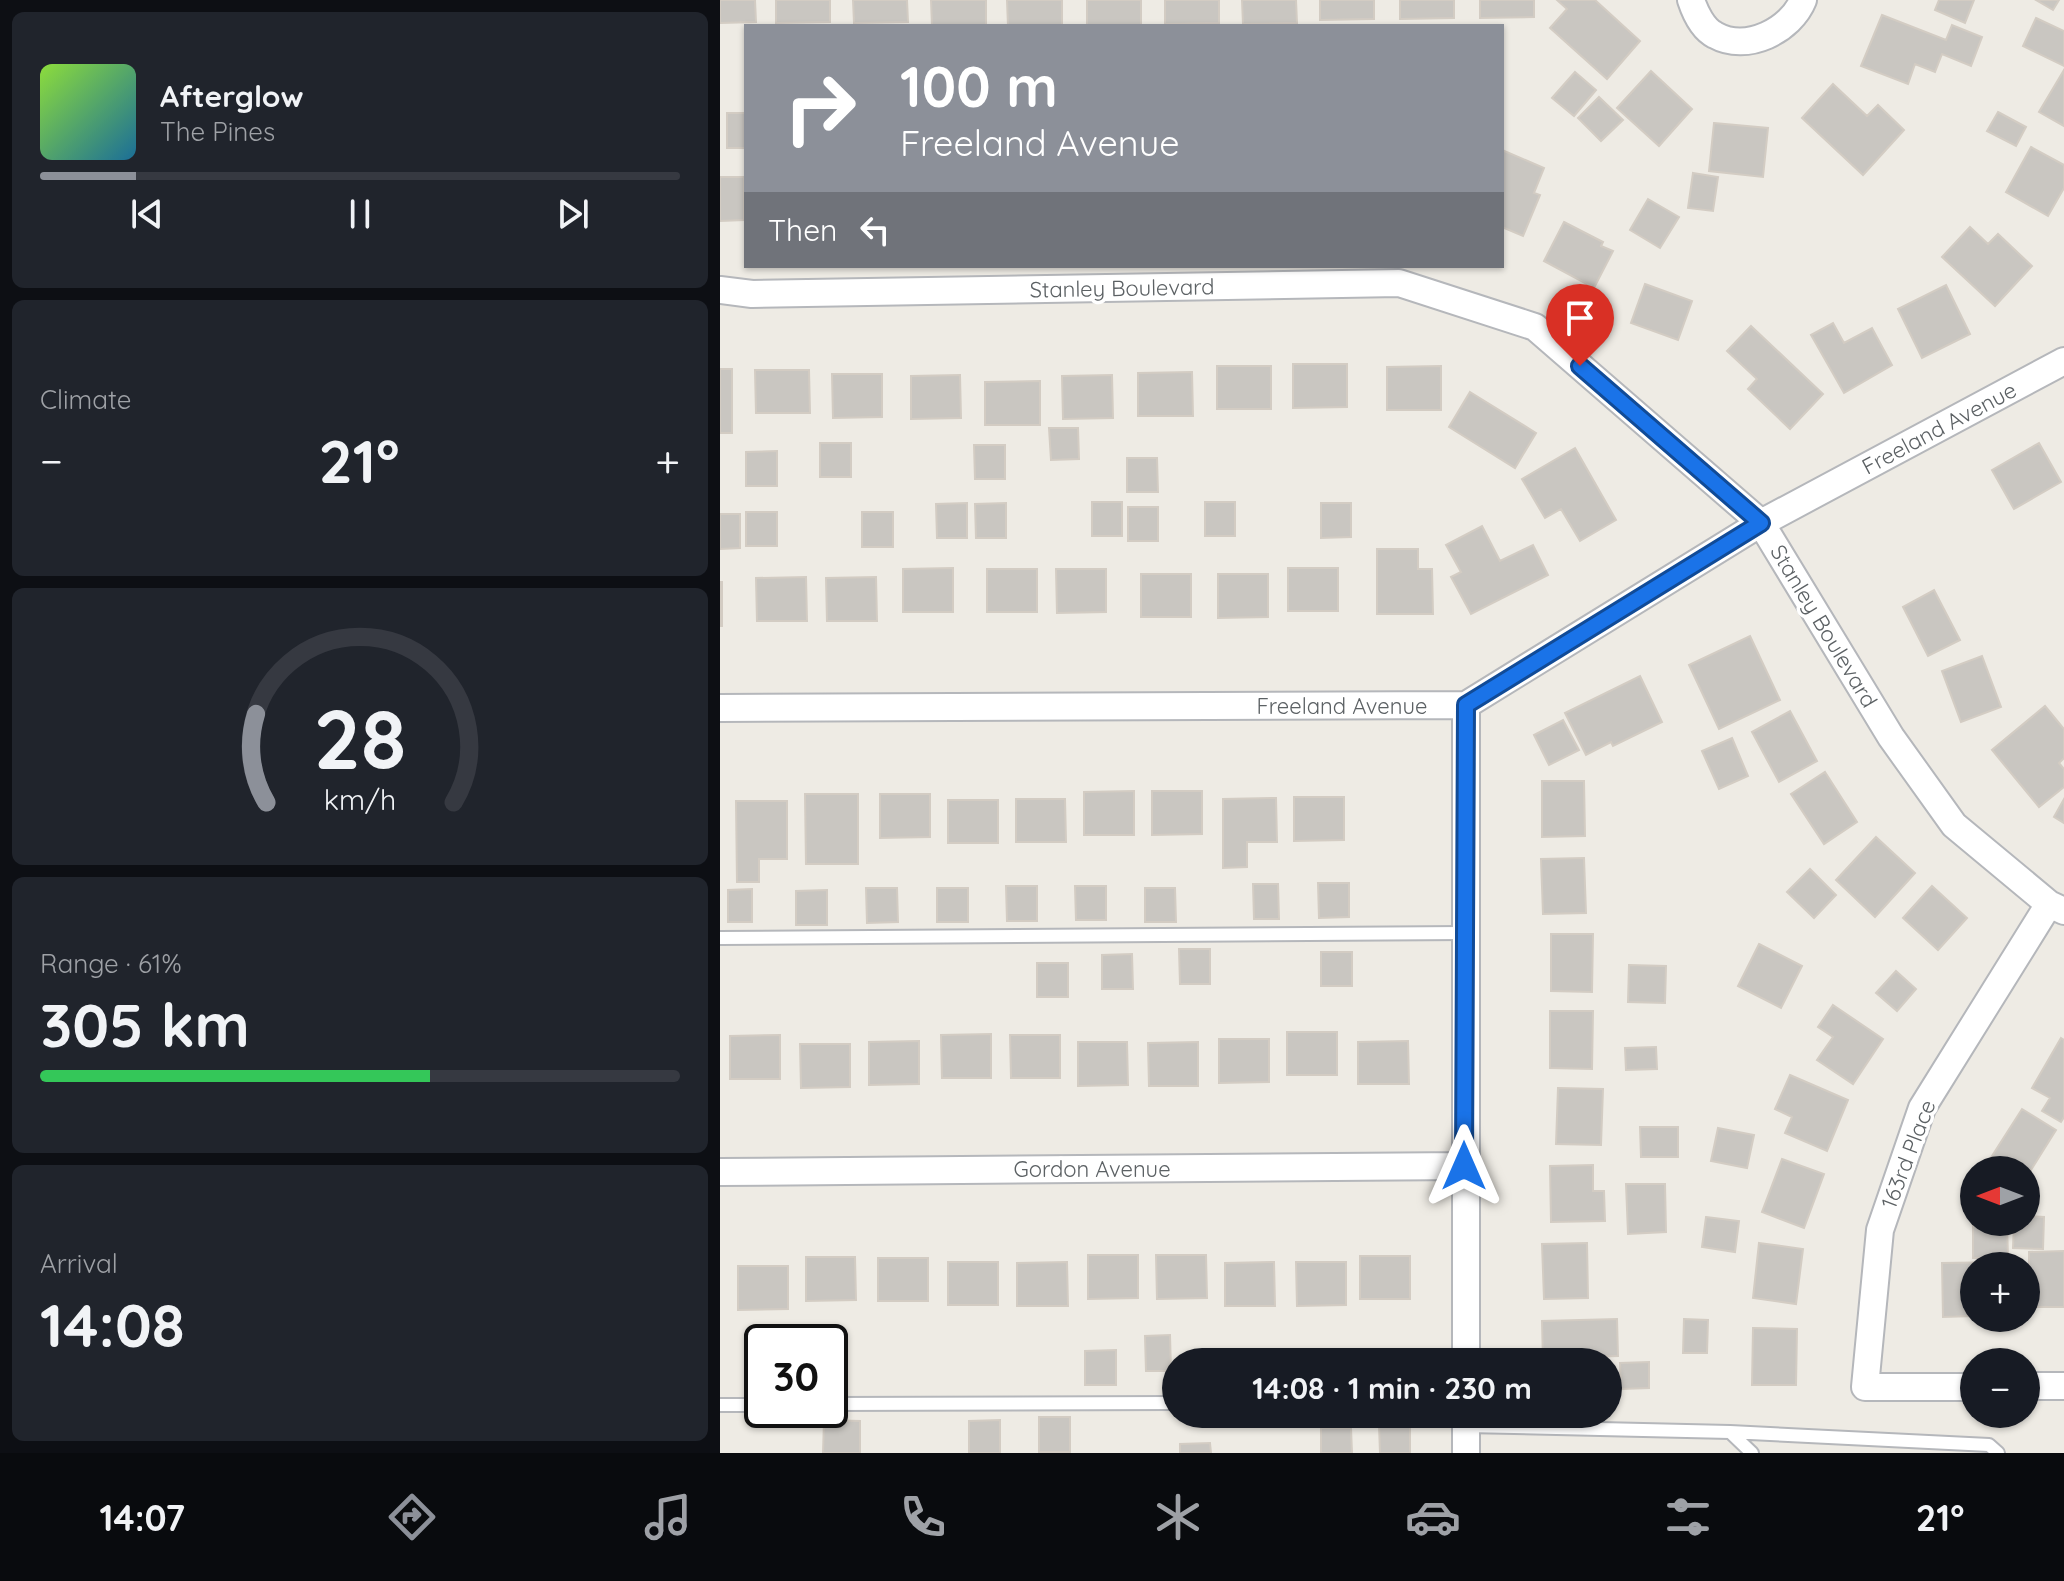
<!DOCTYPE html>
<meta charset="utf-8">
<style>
body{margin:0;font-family:Quicksand,sans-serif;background:#20242c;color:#f1f3f6;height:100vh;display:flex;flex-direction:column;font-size:30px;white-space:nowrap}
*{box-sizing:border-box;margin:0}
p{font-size:26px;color:#9ea1a6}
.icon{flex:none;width:44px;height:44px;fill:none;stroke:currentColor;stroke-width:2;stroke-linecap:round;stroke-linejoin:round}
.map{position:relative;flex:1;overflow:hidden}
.panel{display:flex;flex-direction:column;gap:12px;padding:12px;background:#0d0f14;width:720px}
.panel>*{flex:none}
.hud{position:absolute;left:24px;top:24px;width:760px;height:244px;border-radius:0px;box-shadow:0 2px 6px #0004;background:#8c9099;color:#fff;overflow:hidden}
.needle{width:52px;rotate:270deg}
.buttons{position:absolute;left:1240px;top:1156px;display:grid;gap:16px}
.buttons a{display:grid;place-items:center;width:80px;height:80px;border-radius:50%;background:#171b24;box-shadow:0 2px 6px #0004;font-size:40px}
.speed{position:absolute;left:24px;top:1324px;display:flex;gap:16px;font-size:40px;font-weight:700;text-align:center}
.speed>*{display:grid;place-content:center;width:104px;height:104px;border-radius:50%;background:#171b24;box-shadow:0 2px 6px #0004;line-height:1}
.speed .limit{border:4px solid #111;border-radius:12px;background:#fff;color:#111}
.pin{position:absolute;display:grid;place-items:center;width:68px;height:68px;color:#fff;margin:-82px -34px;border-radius:50% 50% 50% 0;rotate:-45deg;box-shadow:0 0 8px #0007}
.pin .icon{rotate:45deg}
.me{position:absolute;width:88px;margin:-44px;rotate:0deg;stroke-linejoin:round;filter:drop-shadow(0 0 6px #0008)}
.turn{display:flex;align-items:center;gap:28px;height:168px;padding:0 24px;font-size:36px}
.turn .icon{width:104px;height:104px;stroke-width:2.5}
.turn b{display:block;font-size:56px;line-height:68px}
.then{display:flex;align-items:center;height:76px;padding:0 24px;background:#0003;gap:16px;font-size:30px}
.big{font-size:60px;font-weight:700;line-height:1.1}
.panel .widget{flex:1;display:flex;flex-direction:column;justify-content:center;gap:12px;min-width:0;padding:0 28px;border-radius:12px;background:#20242c}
.panel .dial{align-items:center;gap:0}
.dial svg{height:208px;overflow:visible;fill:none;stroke:#363941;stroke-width:7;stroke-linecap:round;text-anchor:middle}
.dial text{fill:#f1f3f6;stroke:none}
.song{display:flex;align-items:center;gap:24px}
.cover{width:96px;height:96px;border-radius:12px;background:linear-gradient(135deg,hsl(90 70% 55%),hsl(200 70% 35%))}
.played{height:8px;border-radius:4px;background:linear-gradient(90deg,#8c9099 15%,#363941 15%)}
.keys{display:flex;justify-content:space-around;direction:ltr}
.heat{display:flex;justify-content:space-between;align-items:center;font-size:44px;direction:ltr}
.charge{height:12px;border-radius:6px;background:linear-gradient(90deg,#34c759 61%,#363941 0)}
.trip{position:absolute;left:442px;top:1348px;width:460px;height:80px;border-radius:40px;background:#171b24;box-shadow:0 2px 6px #0004;font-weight:700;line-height:80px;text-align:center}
.tabs{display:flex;height:128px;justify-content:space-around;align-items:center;background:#090b0e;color:#9ea1a6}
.tabs .icon{width:56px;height:56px}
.tabs .active{color:#8c9099}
.tabs b{font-size:36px;color:#f1f3f6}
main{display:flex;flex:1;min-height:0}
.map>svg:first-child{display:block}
</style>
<main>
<section class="panel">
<div class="widget">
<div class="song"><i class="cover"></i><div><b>Afterglow</b><p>The Pines</p></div></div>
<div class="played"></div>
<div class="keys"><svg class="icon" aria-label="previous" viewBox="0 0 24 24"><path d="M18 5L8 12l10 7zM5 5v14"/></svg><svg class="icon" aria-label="pause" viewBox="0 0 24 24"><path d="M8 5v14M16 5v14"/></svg><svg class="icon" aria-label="next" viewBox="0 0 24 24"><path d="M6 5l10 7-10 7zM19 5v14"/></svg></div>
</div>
<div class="widget"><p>Climate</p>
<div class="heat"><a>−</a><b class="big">21°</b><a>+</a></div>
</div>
<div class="widget dial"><svg viewBox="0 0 100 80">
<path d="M14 69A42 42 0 1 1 86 69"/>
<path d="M14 69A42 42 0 0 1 10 35" stroke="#8c9099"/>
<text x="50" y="56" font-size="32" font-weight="700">28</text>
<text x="50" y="72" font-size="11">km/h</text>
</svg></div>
<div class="widget"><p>Range · 61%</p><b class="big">305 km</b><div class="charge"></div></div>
<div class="widget"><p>Arrival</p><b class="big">14:08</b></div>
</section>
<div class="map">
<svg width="1344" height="1453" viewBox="0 0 1344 1453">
<rect width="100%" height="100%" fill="#eeebe4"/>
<path fill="#c9c6c1" stroke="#d3ccc3" stroke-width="2" d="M0,0h35l1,22 -36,1z
M56,0h54v22l-54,1z
M133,0h54l1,22 -54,1z
M211,0h55v25l-54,1z
M287,0h55v26h-54z
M367,0h54v26h-54z
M445,0h54v23l-54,1z
M522,0h54l1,23 -54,1z
M600,0h54v19l-54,1z
M680,0h54v18l-54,1z
M760,0h54v17l-54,1z
M837,0h38l45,41 -33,38 -57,-51 17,-19z
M1219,0h35l-9,23 -30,-13z
M1316,0h23l-6,10z
M1162,15l64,25 6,-15 30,12 -11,29 -29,-12 -7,18 -20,-8 -7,20 -47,-18z
M1316,18l28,13v35l-41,-20z
M1344,70v56l-25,-14z
M931,71l41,38 -33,37 -42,-38z
M855,72l21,18 -22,26 -22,-18z
M1113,84l34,32 11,-11 26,25 -41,45 -61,-57z
M879,97l24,23 -22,21 -23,-23z
M1278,112l28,15 -10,19 -29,-15z
M7,113h19v35h-19z
M994,123l54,5 -5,49 -54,-6z
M1311,147l33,18v23l-16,28 -42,-24z
M782,150l42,18 -10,25 6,2 -17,41 -21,-9z
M973,173l25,4 -5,34 -25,-3z
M0,177h24v43l-24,1z
M928,199l31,18 -19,31 -30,-18z
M844,222l39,20 -2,4 12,5 -19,37 -50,-27z
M1250,227l18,17 10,-10 34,32 -37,40 -53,-49z
M925,284l47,17 -14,39 -47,-17z
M1226,285l24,49 -48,24 -24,-49z
M1113,323l11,20 28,-15 20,37 -48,28 -33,-58z
M1031,326l72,68 -33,35 -42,-40 9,-10 -30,-28z
M573,364h54v43l-54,1z
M497,366h54v43h-54z
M721,366v44h-54v-43z
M0,369h12v64h-12z
M35,370h54l1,43h-54z
M472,372l1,44h-55v-43z
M112,374h50v43l-49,1z
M240,375l1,43 -50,1v-43z
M392,375l1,43 -50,1 -1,-43z
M320,381v44h-55v-43z
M750,392l66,41 -21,35 -66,-41z
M329,428h29l1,31 -28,1z
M100,443h31v34h-31z
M1319,443l22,39 -47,27 -22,-39z
M254,445h31v34h-30z
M855,448l41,72 -36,21 -19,-32 -16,9 -23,-39z
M57,451v35h-31v-34z
M407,458h30l1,34h-31z
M372,502h30v34h-30z
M485,502h30v34h-30z
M247,503v35h-30l-1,-34z
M286,503v35h-30l-1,-34z
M601,503h30v34l-30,1z
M408,507h30v34h-30z
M26,512h31v34h-31z
M142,512h31v35h-31z
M0,514h20v34l-20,1z
M762,526l18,35 33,-16 15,30 -77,39 -20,-37 10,-5 -15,-27z
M657,549h41v20h14l1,45h-56z
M233,568v44h-50v-43z
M568,568h50v43h-50z
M267,569h50v43h-50z
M336,569h50v43l-49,1z
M421,574h50v43h-50z
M498,574h50v43l-50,1z
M86,577l1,44h-50l-1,-43z
M156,577l1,44h-50l-1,-43z
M0,582h2v44h-2z
M1214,590l26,50 -32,16 -25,-49z
M1030,636l30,64 -61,29 -30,-64z
M1262,656l19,51 -40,15 -19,-51z
M920,676l22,46 -49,24 -2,-4 -25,13 -21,-42z
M1325,706l19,23v29l-5,5 5,6v18l-25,20 -47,-57z
M1070,711l27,50 -38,21 -27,-50z
M843,720l16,30 -30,15 -15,-30z
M1012,738l16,38 -29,13 -17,-38z
M1105,772l32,50 -33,22 -33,-50z
M822,781h42l1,55 -43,1z
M414,791v44h-50v-43z
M432,791h50v43l-50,1z
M85,794h53v70h-52z
M160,794h50v43l-50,1z
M574,797h50v43l-50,1z
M556,798l1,44h-30v25l-24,1v-69z
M296,799h49l1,43h-50z
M1344,799v24l-10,-6z
M228,800h50v43h-50z
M16,801h51v58h-28v23h-22z
M1156,837l39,36 -40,44 -39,-37z
M864,858l2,55 -43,1 -2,-55z
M1090,869l26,26 -22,23 -27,-26z
M598,883h31v34l-30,1z
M533,884h25l1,35h-25z
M286,886h31v35h-30z
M355,886h31v34h-30z
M1212,886l35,32 -29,32 -35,-32z
M146,888h31l1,34 -31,1z
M217,888h31v34h-31z
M425,888h30l1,34h-31z
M32,889v33h-24v-32z
M107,890v35h-31v-34z
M831,934h42l-1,58 -41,-1z
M1039,944l43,22 -21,42 -43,-22z
M459,949h31v35h-30z
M601,952h31v34h-31z
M412,954l1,35h-31v-34z
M317,963h31v34h-31z
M909,965l37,1 -1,37 -37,-1z
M1176,971l20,18 -19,22 -21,-18z
M1113,1005l50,34 -30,45 -36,-24 16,-23 -15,-10z
M830,1011h43l-1,58 -42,-1z
M567,1032h50v43h-50z
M271,1034v44h-49l-1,-43z
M60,1035v44h-50v-43z
M290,1035h50v43h-49z
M1341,1038l3,2v77l-3,5 -19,-11 8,-13 -18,-10z
M499,1039h50v43l-50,1z
M199,1041v43l-50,1v-43z
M688,1041l1,43h-51v-42z
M358,1042h49l1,43 -50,1z
M478,1042v44h-49l-1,-43z
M80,1044h50v43l-49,1z
M936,1047l1,22 -31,1 -1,-22z
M1070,1075l58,25 -21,51 -42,-18 7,-16 -17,-8z
M838,1088l45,1 -2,56 -45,-1z
M1302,1109l34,21 -30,48v-8h-43z
M920,1127h38v30h-37z
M998,1128l36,7 -7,33 -36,-7z
M1062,1159l42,15 -20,54 -42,-16z
M873,1165v26h11l1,30 -54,1 -1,-56z
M906,1184h39l1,48 -38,2z
M1306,1216l18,1 -1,32 -30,-1 1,-26h12z
M986,1217l33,4 -4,31 -33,-5z
M1253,1220l34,2 1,36h-35z
M867,1243l1,55 -44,1 -2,-55z
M1039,1243l44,6 -7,55 -43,-6z
M1344,1251v56h-35v-55z
M368,1255h50v43l-50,1z
M436,1255h50l1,43 -50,1z
M640,1256h50v43h-50z
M86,1257h49l1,43 -50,1z
M158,1258h50v43h-50z
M228,1262h50v43h-50z
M347,1262l1,44h-51v-43z
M554,1262l1,44h-50v-43z
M576,1262h50v43l-49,1z
M1286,1262v4h-32v50l-31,1 -1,-54z
M18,1266h50v43l-50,1z
M897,1319l1,37 -31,1v5h-44l-1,-41z
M964,1319l24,1 -1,33h-24z
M1033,1328l44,1 -1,56h-44z
M450,1335l1,36h-25l-1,-35z
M396,1350v35h-31v-34z
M556,1351l1,11h-22v-10z
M599,1352h24v10h-24z
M929,1362v26l-28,1 -1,-26z
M319,1417h31v35h-31z
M104,1420l36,1v32h-37z
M280,1420v33h-31v-32z
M690,1424v29h-30l-1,-28z
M601,1428h30l1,25h-31z
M490,1443l1,10h-31v-9z"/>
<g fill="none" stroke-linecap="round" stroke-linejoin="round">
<g stroke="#b5b7bb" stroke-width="16">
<path id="service" d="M0,938l745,-5
M110,1404l346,-1
M0,1405h42
M746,1426l264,6 22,21
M1010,1432l259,13 9,8"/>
</g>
<g stroke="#b5b7bb" stroke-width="30">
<path id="minor" d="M971,0c4,12 12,29 24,35 32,18 76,-5 88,-35
M0,290l32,4 647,-11 136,44 226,196 130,214 63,88 95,79 15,7
M746,705v657
M0,708l746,-3 295,-182 303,-162
M0,1172l744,-6
M1306,1386h38
M1254,1387h-109l15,-157 42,-122 127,-204
M746,1414v39"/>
</g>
<use href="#service" stroke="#fff" stroke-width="12"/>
<use href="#minor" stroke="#fff" stroke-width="26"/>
</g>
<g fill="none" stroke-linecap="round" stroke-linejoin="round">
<g stroke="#114b97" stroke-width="20">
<path id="route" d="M744,1166l2,-461 295,-182 -181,-157"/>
</g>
<use href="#route" stroke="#1a73e8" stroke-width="14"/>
</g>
<g text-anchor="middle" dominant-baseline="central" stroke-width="7" stroke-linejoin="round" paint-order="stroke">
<g font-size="22" fill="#5c6164" stroke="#fff">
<text transform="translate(402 288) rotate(-1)">Stanley Boulevard</text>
<text transform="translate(1219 428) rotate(-28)">Freeland Avenue</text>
<text transform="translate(1104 626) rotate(59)">Stanley Boulevard</text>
<text x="622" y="706">Freeland Avenue</text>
<text transform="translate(1188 1154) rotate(-69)">163rd Place</text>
<text x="372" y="1169">Gordon Avenue</text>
</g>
</g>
</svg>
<div class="buttons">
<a><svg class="needle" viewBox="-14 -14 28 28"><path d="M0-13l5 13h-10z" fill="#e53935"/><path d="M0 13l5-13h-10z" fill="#9ea1a6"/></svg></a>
<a>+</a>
<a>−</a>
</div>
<div class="speed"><div class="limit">30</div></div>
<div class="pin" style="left:860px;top:366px;background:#d93025"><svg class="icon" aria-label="arrive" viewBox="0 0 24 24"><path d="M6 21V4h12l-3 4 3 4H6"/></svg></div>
<svg class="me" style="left:744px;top:1166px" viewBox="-20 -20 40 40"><path d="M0-17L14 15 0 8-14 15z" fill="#1a73e8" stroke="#fff" stroke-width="4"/></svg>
<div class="trip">14:08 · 1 min · 230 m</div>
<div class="hud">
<div class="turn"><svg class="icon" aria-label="right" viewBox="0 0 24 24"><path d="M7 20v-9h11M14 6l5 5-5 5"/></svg><div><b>100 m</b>Freeland Avenue</div></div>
<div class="then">Then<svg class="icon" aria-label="left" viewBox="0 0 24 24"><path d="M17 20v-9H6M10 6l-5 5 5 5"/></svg></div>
</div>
</div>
</main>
<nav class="tabs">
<b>14:07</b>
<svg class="icon active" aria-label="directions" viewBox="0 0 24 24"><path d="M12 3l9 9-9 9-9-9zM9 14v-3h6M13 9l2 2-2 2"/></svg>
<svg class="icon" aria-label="music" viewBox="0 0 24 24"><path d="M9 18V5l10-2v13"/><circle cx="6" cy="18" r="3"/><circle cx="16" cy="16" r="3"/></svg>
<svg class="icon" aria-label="phone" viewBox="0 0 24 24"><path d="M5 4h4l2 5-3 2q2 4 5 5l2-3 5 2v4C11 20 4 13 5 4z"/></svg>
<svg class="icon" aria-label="climate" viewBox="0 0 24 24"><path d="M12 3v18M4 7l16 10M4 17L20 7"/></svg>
<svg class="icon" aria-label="car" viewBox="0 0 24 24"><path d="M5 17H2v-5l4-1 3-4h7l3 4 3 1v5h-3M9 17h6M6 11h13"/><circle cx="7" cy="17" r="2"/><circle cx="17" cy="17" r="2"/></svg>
<svg class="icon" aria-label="filters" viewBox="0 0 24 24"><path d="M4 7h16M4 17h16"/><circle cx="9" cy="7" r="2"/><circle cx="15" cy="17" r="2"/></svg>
<b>21°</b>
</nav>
